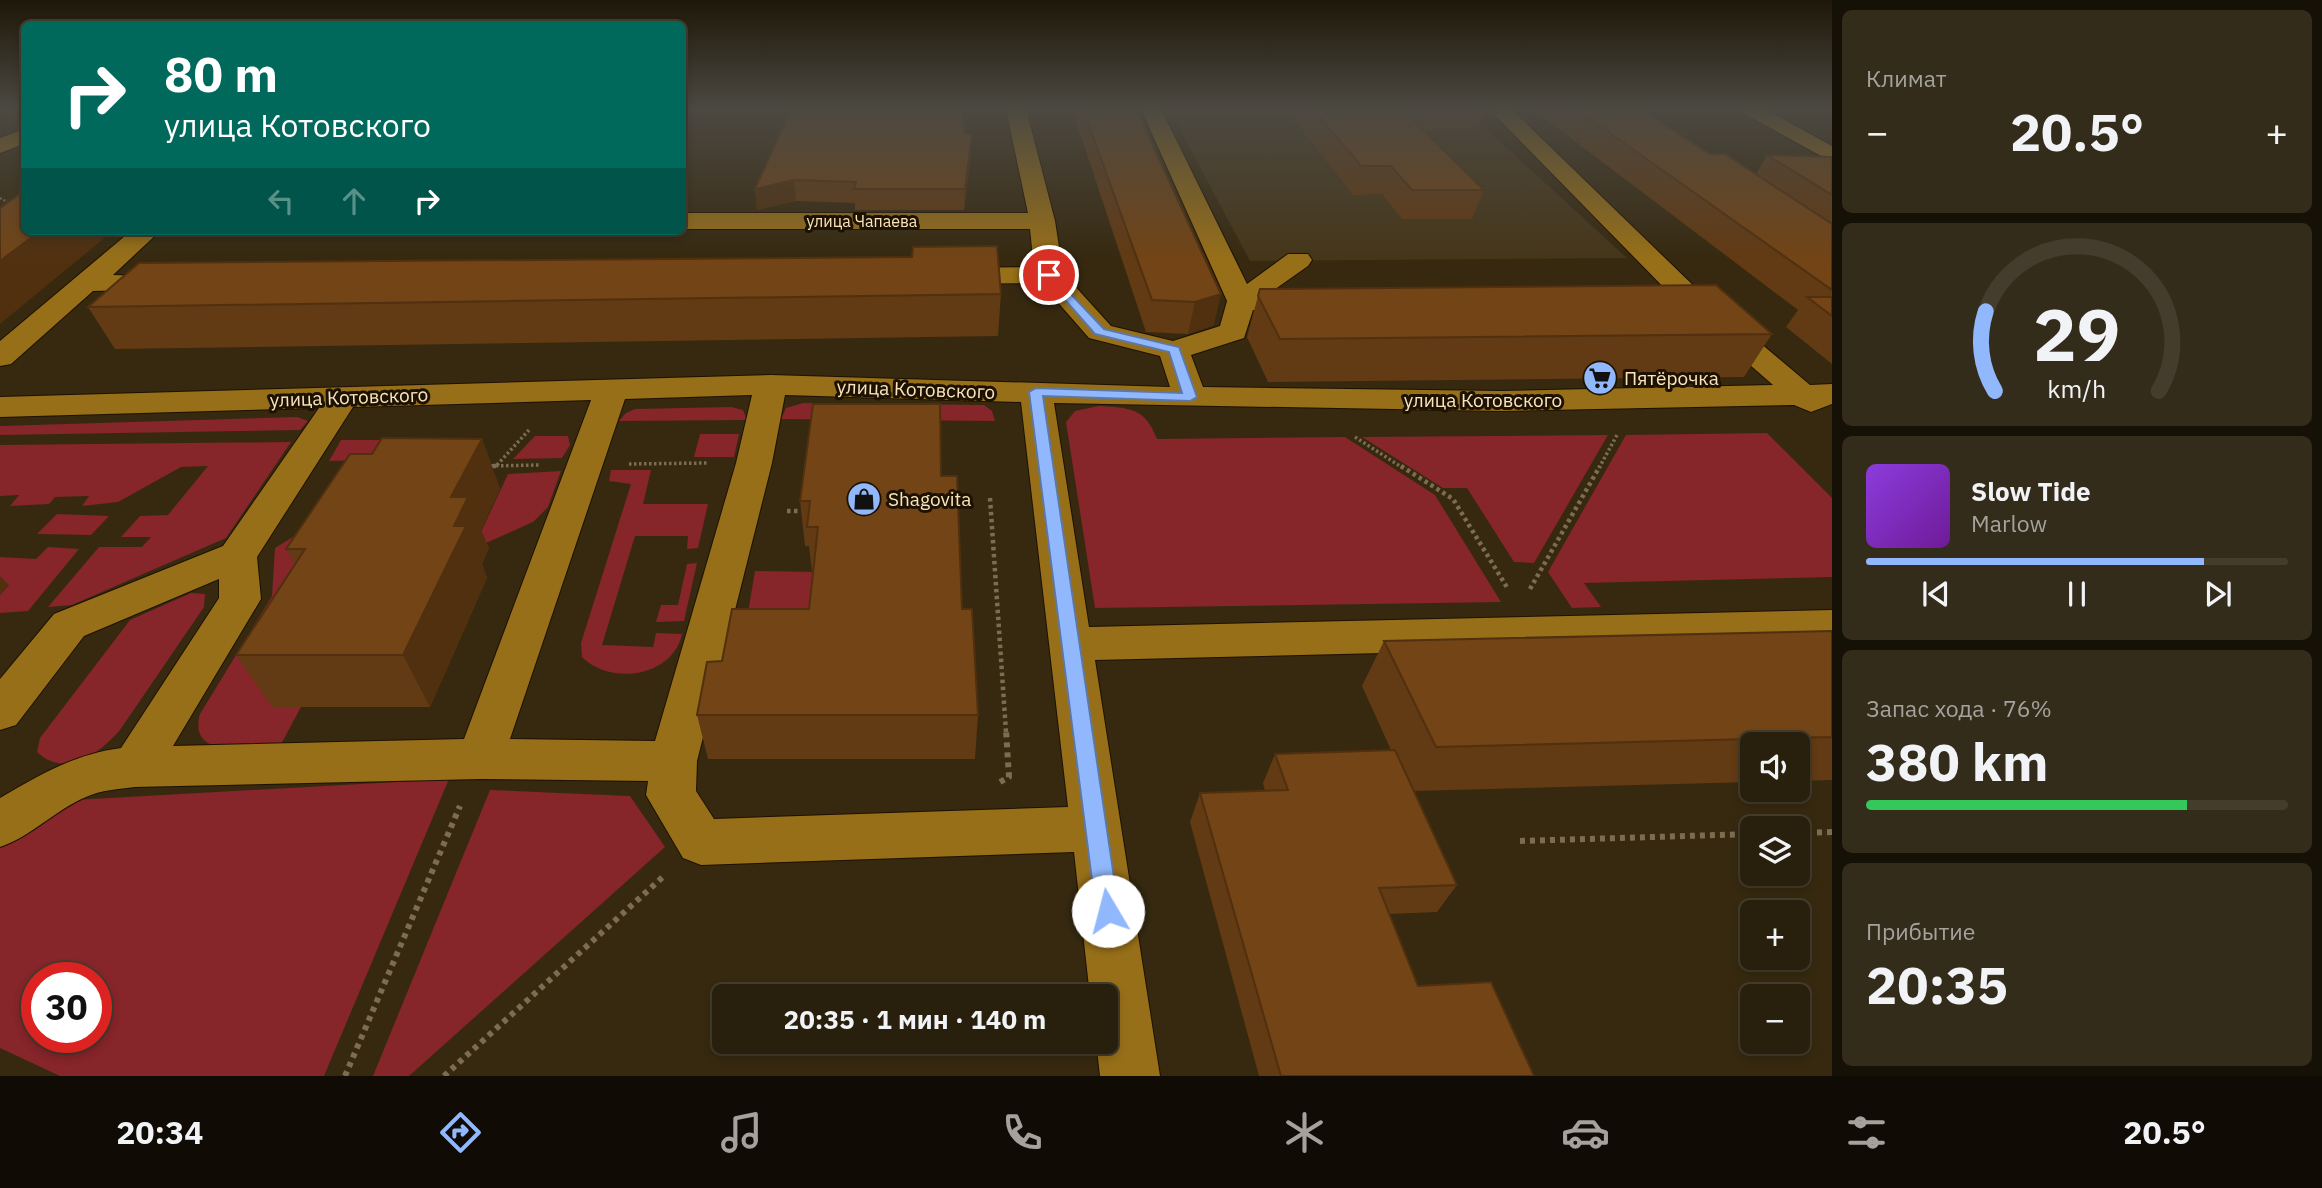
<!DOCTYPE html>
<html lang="ru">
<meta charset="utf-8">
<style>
body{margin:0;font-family:"IBM Plex Sans",sans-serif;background:#342c1a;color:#f1f3f6;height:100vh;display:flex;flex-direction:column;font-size:26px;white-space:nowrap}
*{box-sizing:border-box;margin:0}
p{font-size:23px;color:#a5a29d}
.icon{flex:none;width:38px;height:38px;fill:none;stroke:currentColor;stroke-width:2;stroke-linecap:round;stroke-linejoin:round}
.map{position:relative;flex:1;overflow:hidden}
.drawer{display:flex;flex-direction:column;gap:10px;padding:10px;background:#161107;width:490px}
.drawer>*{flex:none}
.top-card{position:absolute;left:21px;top:21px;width:665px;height:214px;border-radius:10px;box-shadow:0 4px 10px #0003,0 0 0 2px #443d2d;background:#00695c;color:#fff;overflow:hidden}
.fabs{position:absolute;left:1740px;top:732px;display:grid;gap:14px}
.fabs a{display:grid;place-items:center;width:70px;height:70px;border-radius:10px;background:#281f0c;box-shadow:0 4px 10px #0003,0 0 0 2px #443d2d;font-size:35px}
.speed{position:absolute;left:21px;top:962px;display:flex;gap:14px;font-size:35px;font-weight:700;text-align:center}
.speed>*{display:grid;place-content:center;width:91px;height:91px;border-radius:50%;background:#281f0c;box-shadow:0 4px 10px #0003,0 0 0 2px #443d2d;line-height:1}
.speed .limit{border:10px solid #d22;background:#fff;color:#111}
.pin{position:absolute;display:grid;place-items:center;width:60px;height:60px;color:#fff;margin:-30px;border:4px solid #fff;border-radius:50%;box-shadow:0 2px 7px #0007}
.me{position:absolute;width:77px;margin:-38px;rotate:352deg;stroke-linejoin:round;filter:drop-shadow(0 0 5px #0008)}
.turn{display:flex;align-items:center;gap:24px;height:147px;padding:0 28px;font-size:32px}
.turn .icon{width:91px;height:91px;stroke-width:2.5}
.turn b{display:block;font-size:49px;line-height:60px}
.lanes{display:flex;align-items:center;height:66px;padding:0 28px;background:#0003;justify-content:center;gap:35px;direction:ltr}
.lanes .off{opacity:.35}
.big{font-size:52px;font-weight:700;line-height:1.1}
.drawer .widget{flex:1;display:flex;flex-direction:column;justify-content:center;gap:10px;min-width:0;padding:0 24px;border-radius:10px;background:#342c1a}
.drawer .dial{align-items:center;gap:0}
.dial svg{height:182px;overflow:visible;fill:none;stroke:#443d2d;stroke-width:7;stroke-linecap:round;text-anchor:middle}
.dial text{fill:#f1f3f6;stroke:none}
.song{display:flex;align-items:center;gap:21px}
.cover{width:84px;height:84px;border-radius:10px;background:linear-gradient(135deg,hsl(270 70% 55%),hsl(280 70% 35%))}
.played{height:7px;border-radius:4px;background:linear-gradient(90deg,#91b8fd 80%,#443d2d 80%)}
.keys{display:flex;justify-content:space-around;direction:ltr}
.heat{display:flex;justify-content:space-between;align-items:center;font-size:38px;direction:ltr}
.charge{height:10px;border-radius:5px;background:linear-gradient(90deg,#34c759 76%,#443d2d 0)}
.trip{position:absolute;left:712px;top:984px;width:406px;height:70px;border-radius:10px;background:#281f0c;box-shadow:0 4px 10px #0003,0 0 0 2px #443d2d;font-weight:700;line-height:70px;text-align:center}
.menu{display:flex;height:112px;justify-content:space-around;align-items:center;background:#100c05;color:#a5a29d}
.menu .icon{width:49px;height:49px}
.menu .on{color:#91b8fd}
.menu b{font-size:32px;color:#f1f3f6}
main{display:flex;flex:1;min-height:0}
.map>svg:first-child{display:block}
</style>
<main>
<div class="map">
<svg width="1832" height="1076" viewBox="0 0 1832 1076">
<rect width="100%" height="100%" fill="#362910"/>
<path fill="#453619" d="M1169,109l300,4 158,145 -377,3z"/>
<path fill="#86252a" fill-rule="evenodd" d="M803,403l181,2 8,6 3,10 -214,-2 5,-11z
M1099,406c30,2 46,1 58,33l188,-2 90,58 66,107 -406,6 -29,-186 9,-11z
M731,407l12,3 4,10 -128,1 7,-8 9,-4z
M297,417l11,4 -8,9 -300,5v-9z
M1767,433l65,65v79l-248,6 17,24 -29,1 -24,-36 78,-137z
M700,434h39l-5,23h-40z
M1608,435l-74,128 -20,-1 -47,-74h-24l-81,-51z
M535,436h33l2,9 -8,13 -49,1z
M341,440h79l24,18 -115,3z
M291,442l-65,96 -154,67 -24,2 51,-60h43l9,-10h-30l19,-21 28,-1 40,-49 -27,1 -63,35 -36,4 7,-10 -34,1 -6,7 -39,2 9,-11 -19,1v-51z
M611,470h40l-8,34h65l-10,44 -11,1 1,-13h-53l-33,109 51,2 3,-14 26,1c-9,43 -71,52 -100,23l-1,-14 50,-159 -22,-3z
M561,471l-13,36 -15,15 -60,27 35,-75z
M57,514l52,2 -18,19 -54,-1z
M298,534l3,173 -22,41c-29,0 -92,12 -79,-34l72,-118 3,-48z
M48,547l31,2 -51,62 -28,2v-18l8,-9 -8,-1v-28l36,2z
M697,563l-13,58 -28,1 5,-17h17l9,-41z
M755,571l67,1 -8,82h-73z
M191,593l14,1 -1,13 -84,123c-20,23 -55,49 -83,22l3,-14 90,-118z
M449,779l-125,297h-264l-60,-28v-200l74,-48zM37,978h59v60h-59z
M490,790l140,6 35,51 -256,229h-36z"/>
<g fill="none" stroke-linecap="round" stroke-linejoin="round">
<g stroke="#1d1100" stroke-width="2">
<path id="minor" d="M1006,109h20l29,112 8,52 48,53 62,15 47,-15 7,-25 -86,-192h20l86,175 41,-30h20l4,6 -4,6 -37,26 49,3 4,6 -4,6 -67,3 -9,28 -53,17 12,32 299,4 271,-6 -93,-81 -191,-195h22l189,183 110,93 22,-1v20l-21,8 -17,-7 -292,6 -448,-8 35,224 743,-17v32l-737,18 65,416h-60l-4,-35h10v-45h-16l-16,-144 -373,13 -18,-7 -37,-63 2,-14 -168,-2 -345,8c-16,2 -34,3 -49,10 -31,13 -54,39 -86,50v-49c39,-23 75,-44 121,-50l98,-150v-19l-135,57 -68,89 -16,5v-51l54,-65 169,-68 96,-138 -319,9v-20l771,-22 399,12 -10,-31 -71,-18 -48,-55 -95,1 -10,-2 -4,-6 4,-6 10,-2 88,-1 -4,-38h-348v-16h346zM752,395l-16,68 -81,278 -145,-2 115,-340zM785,395l236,7 47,405 -354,12 -18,-28 1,-30 75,-298zM591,400l-127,339 -291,7 88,-147 -4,-42 96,-150z
M1740,109h25l67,37v16l-89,-49z
M24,129v15l-24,9v-15z
M131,231h29l-47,44 65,2 4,6 -4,6 -85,2 -82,73 -11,2v-25z"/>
</g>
<path stroke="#7d6d50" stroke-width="2.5" stroke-dasharray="2 2" stroke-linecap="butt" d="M0,198l11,6"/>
<path stroke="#7d6d50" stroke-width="3.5" stroke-dasharray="2.5 2.5" stroke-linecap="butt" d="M1355,437l48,31
M629,464l79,-1
M497,465l32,-35
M486,466l54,-1
M1599,468l18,-33"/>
<path stroke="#7d6d50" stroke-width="4.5" stroke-dasharray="3.5 3.5" stroke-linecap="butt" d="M486,466h10
M1401,466l52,33 55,90
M990,498l16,234
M787,511h14
M1530,589l70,-123"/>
<path stroke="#7d6d50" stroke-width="6" stroke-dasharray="5 5" stroke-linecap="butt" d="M1000,782l9,-5 -3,-47
M1797,833l35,-1
M1520,841l232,-7
M345,1076l115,-270
M444,1076l221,-201"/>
<use href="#minor" fill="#976f19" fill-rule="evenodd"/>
</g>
<path fill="#623a13" d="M1072,109h71l-1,8h-2l74,208 -26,9 -42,-2z
M1162,109h323l-9,22h-52l60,59 -12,29h-70l-20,-25 -29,1 -61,-78h-124z
M1536,109h104l70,45 46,20 11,-19 65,2v207l-46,-37 12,-17 -263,-199z
M965,134l6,20 -7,56h-109v-7l-59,-2 -39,9 -2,-21z
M1001,294l-3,42 -883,13 -27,-42z
M1258,296l514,38 -28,43 -476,5 -21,-45z
M482,439l18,50 -19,41 8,18 -7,16 5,14 -57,129h-158l-36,-52 59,-91 -9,-15 86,-95z
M941,476l37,239 -3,44h-267l-11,-44 25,-54 87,-52 4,-37h-1l-3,-26h-4l-5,-45z
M1832,631v149l-35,1v-37h-45v38l-338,9 43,94 -20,27 -47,2 28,72 116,90h-275l-69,-254 10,-29 65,-2 -2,-8 12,-29 116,-4 -29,-64 22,-45z"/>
<path fill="#50300f" d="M972,134l-1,20 -7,56 1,-21z
M794,180l2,21 -39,9 -2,-21z
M40,231h73l-113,93v-63z
M1221,294l-7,31 -26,9 7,-32z
M482,439l18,50 -19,41 8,18 -7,16 5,14 -57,129 -27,-52 51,-129 -3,-29z
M0,576l9,9 -9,10z"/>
<path fill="#724416" stroke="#50300f" stroke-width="2" d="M791,109h171l3,25h7l-7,55h-111l2,-7 -62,-2 -39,9z
M1083,109h53l85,185 -26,8 -43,-2z
M1313,109h89l82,81h-72l-21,-24h-30z
M1576,109h64l70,45h15l107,70v66z
M1767,155l65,2v38z
M24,191v40h16l-40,30v-53z
M997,246l4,48 -913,13 51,-44 773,-6 1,-10z
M1716,285l56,49 -492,5 -22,-43 2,-7z
M1807,297h25v19z
M813,404h127l1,72h16l5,133h10l6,106h-281l10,-53 15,-1 10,-52h77l9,-82h-11l3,-26h-10z
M382,438l100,1 -31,58h17l-14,29h12l-63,129h-167l69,-106h-19l64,-95h22z
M1832,631v106l-396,10 -52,-106z
M1395,750l62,135 -78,3 39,98 73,-4 43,94h-253l-81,-283 88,-3 -13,-36z"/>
<linearGradient id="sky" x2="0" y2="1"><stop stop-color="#1e1709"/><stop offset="0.42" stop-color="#4c4942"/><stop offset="1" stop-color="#4c4942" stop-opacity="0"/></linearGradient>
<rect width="1832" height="259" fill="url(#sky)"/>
<path fill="#91b8fd" stroke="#5e78a4" stroke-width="2" d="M1049,271l55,58 75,18 18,50 -7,4 -147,-5 76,515 -4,8 -7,3 -8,-3 -4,-8 -67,-519 7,-4 146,5 -13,-41 -74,-18 -50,-57 -1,-2z"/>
<defs>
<g id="supermarket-disc" transform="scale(1.75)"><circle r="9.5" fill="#91b8fd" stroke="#1d1100"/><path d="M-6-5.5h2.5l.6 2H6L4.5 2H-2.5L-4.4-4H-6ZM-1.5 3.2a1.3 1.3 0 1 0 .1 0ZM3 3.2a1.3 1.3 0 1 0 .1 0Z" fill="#111"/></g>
<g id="shop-disc" transform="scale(1.75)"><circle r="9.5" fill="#91b8fd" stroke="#1d1100"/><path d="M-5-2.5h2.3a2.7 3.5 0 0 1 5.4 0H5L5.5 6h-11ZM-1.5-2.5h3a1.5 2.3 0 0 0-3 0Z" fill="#111"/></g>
</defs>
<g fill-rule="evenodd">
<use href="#supermarket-disc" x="1600" y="378"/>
<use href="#shop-disc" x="864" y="499"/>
</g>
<g text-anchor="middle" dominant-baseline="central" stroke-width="6" stroke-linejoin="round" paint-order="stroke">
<g font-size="16" fill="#f9e4be" stroke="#1d1100">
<text x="862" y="221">улица Чапаева</text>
</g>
<g font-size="19" fill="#f9e4be" stroke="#1d1100" text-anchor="start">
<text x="1624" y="378">Пятёрочка</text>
<text x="888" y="499">Shagovita</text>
</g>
<g font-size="19" fill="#f9e4be" stroke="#1d1100">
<text transform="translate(916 389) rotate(2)">улица Котовского</text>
<text transform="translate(349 397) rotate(-2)">улица Котовского</text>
<text x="1483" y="400">улица Котовского</text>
</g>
</g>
</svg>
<div class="fabs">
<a><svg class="icon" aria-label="sound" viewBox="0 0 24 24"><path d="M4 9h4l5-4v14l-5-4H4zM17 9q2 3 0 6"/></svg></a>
<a><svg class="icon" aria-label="layers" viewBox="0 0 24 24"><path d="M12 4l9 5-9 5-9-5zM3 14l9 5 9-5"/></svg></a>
<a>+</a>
<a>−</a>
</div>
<div class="speed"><div class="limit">30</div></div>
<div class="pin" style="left:1049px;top:275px;background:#d93025"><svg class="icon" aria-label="arrive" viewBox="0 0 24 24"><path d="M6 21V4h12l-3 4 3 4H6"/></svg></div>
<svg class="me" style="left:1108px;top:911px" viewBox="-20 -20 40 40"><circle r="19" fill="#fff"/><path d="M0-13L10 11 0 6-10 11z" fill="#91b8fd"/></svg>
<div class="trip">20:35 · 1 мин · 140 m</div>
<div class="top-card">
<div class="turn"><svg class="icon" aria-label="right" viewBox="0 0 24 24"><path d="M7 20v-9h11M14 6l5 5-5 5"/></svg><div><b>80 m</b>улица Котовского</div></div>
<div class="lanes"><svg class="icon off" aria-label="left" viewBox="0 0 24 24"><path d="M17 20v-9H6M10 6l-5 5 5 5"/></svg><svg class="icon off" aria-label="ahead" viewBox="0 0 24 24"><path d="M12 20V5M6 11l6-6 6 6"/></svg><svg class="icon" aria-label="right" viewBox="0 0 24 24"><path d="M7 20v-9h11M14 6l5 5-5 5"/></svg></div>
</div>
</div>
<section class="drawer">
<div class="widget"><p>Климат</p>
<div class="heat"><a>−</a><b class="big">20.5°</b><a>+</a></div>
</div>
<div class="widget dial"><svg viewBox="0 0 100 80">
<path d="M14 69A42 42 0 1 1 86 69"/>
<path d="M14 69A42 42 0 0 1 10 34" stroke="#91b8fd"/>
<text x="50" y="56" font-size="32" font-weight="700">29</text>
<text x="50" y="72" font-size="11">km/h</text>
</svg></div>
<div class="widget">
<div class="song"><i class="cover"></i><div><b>Slow Tide</b><p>Marlow</p></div></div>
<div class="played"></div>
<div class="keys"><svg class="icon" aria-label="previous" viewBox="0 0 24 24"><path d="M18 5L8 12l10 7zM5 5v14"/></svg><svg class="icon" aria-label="pause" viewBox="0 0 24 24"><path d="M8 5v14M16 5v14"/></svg><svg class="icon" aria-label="next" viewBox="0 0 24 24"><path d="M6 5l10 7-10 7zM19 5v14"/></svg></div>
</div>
<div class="widget"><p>Запас хода · 76%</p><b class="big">380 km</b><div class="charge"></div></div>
<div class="widget"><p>Прибытие</p><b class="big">20:35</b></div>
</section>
</main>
<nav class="menu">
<b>20:34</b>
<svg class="icon on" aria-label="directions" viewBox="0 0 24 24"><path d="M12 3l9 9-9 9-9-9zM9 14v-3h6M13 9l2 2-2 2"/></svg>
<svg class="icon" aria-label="music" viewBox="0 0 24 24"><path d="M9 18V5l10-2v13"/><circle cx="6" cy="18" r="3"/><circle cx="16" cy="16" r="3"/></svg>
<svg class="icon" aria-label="phone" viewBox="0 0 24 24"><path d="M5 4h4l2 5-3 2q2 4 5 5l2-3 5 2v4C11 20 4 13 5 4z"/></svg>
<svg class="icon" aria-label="climate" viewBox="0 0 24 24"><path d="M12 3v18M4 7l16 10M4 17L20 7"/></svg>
<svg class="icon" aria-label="car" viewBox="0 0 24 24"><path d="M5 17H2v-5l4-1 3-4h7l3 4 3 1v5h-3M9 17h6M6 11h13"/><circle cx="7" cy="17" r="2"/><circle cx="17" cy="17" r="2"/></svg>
<svg class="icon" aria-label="filters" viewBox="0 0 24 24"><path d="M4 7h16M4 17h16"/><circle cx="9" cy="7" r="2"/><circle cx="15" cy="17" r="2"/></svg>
<b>20.5°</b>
</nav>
